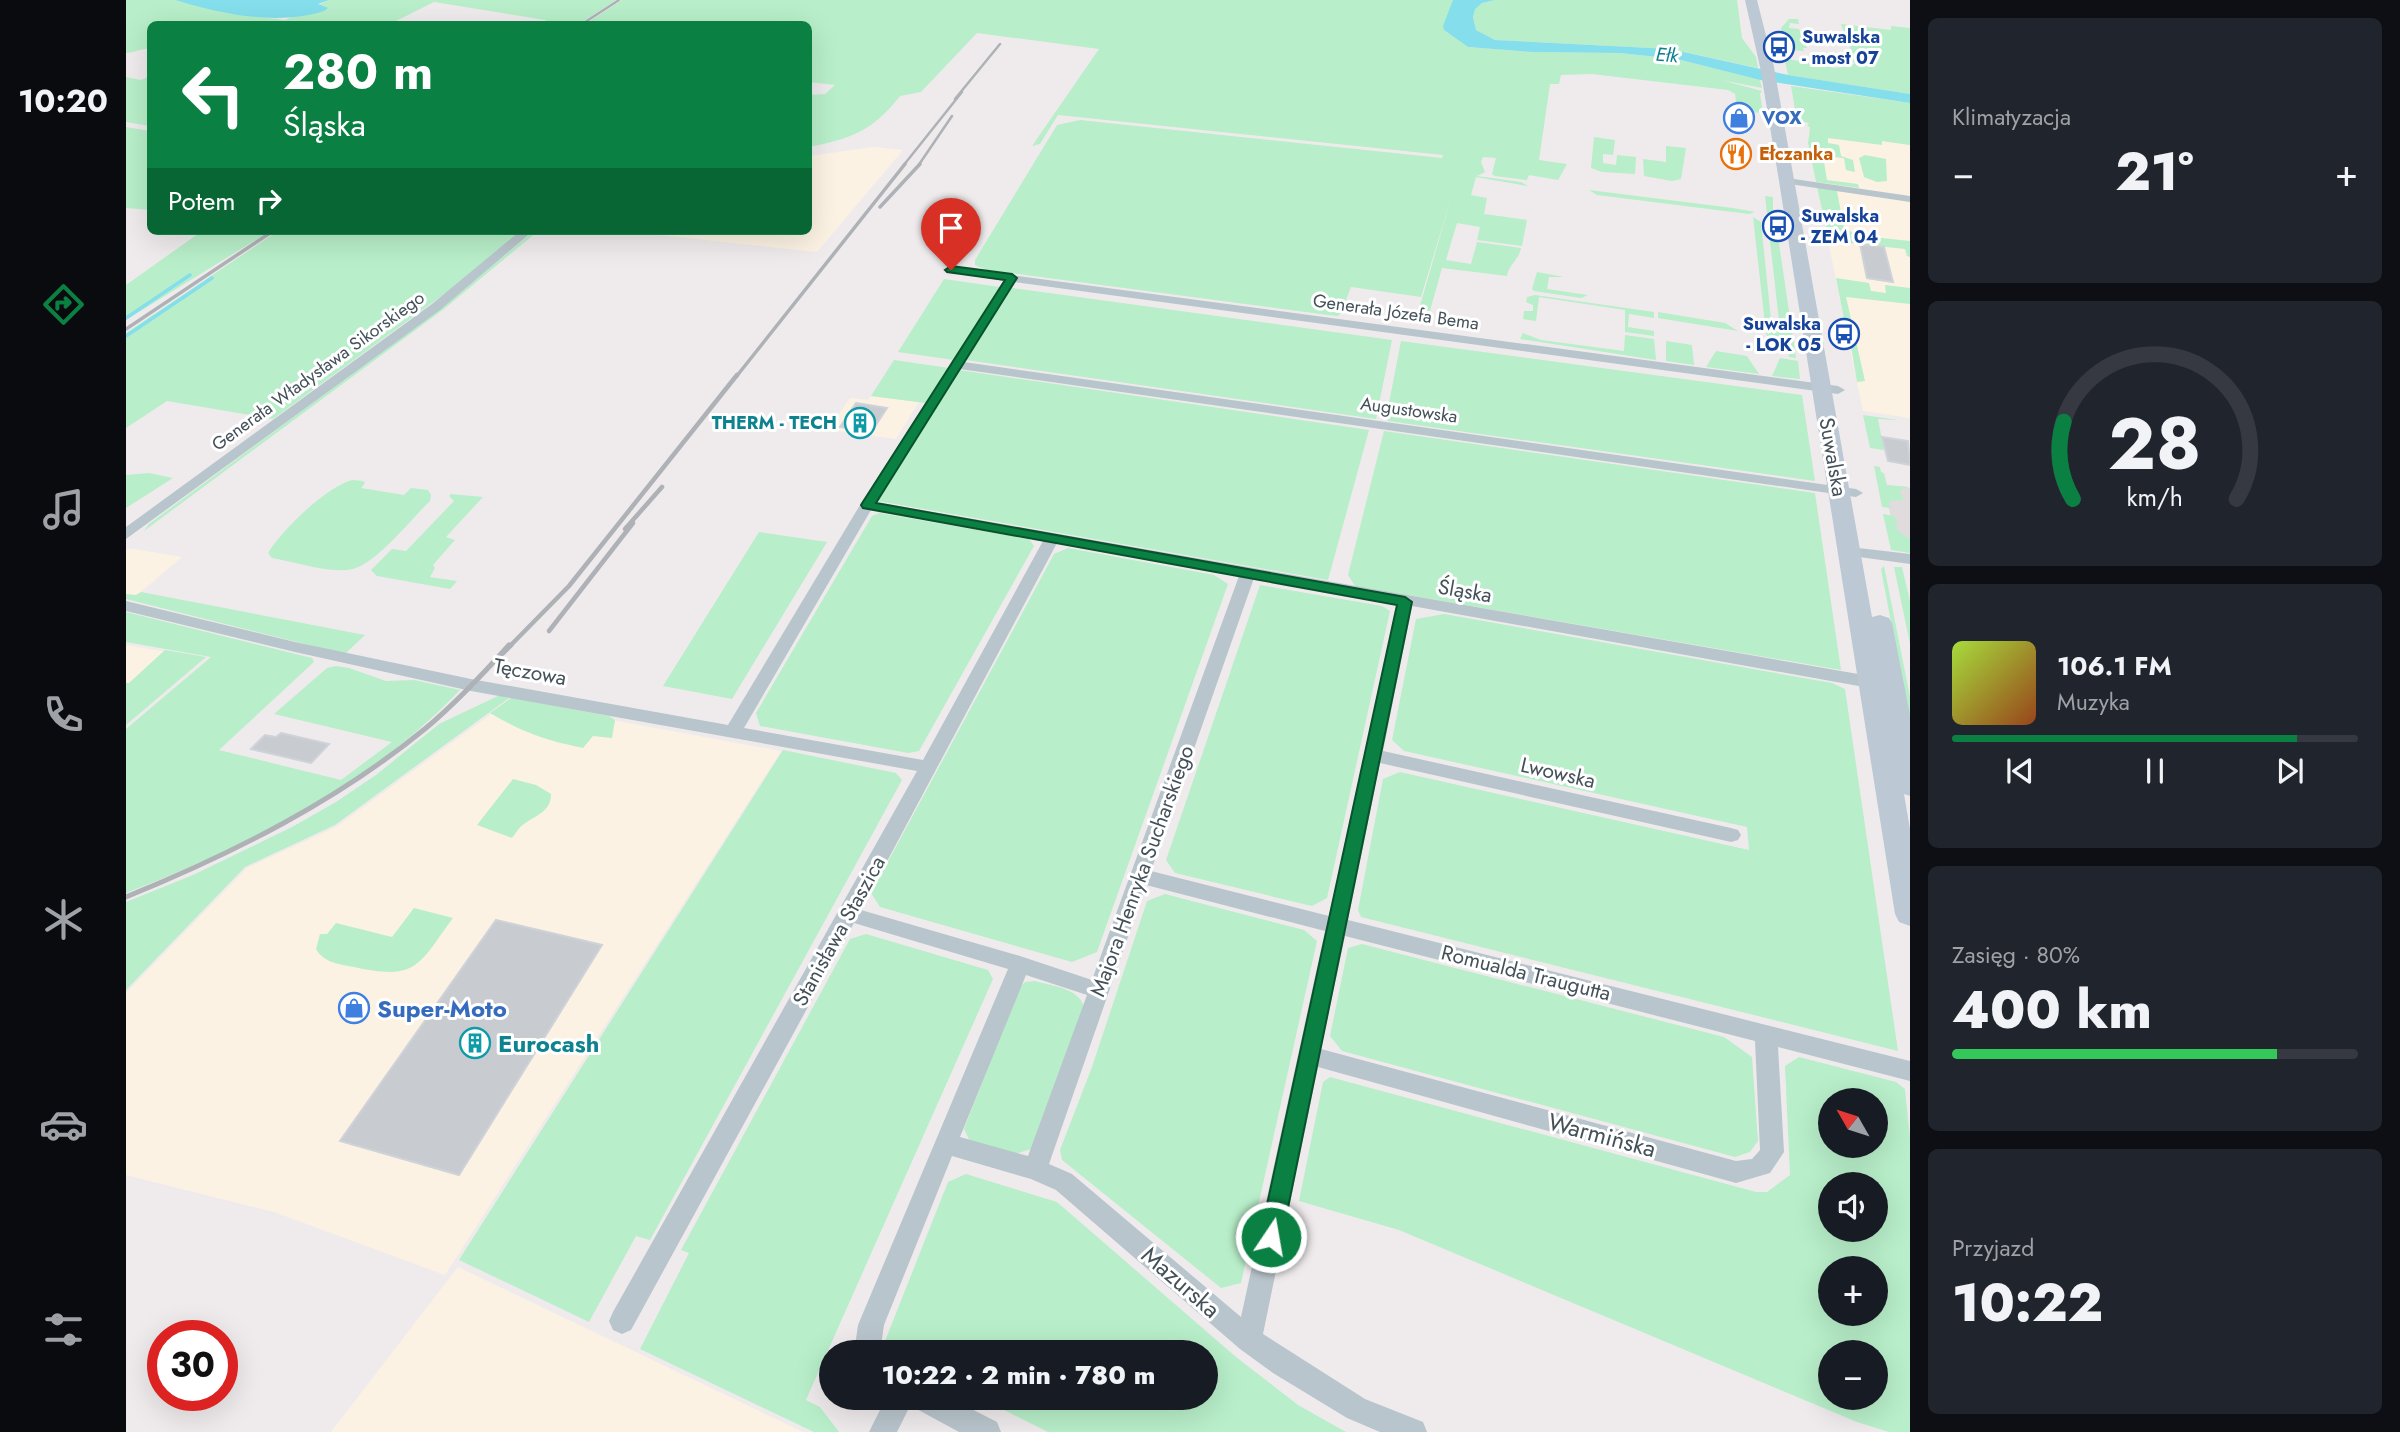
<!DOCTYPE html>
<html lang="pl">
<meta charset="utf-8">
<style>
body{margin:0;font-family:Jost,sans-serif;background:#20242c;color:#f1f3f6;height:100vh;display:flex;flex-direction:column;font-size:26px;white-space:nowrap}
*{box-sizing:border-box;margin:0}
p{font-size:23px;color:#9ea1a6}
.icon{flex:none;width:38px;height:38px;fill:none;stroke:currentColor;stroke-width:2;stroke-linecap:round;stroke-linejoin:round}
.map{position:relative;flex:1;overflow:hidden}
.side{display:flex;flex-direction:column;gap:18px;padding:18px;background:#0d0f14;width:490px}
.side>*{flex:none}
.guide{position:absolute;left:21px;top:21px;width:665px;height:214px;border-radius:10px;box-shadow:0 7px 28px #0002;background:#0b8043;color:#fff;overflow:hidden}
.needle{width:46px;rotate:309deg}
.tools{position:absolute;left:1692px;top:1088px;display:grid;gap:14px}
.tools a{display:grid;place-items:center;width:70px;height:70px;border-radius:50%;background:#171b24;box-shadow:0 7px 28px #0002;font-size:35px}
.speed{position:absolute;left:21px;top:1320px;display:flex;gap:14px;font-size:35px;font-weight:700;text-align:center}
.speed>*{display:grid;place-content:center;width:91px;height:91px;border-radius:50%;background:#171b24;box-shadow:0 7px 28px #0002;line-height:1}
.speed .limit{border:10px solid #d22;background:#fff;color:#111}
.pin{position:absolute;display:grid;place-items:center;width:60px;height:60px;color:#fff;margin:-72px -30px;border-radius:50% 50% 50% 0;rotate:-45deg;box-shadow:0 0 7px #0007}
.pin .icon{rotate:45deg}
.me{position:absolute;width:77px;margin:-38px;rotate:12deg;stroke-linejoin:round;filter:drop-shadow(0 0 5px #0008)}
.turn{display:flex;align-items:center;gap:24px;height:147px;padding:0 21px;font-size:32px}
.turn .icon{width:91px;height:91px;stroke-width:2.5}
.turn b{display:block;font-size:49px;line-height:60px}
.then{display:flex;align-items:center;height:66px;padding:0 21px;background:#0003;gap:14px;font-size:26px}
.big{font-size:52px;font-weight:800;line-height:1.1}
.side .card{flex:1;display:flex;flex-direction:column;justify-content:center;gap:10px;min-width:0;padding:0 24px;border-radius:10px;background:#20242c}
.side .dial{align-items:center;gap:0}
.dial svg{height:182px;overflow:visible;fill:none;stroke:#363941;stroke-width:7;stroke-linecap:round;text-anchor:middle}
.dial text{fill:#f1f3f6;stroke:none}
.song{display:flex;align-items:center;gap:21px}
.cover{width:84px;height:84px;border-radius:10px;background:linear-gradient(135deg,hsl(80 70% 55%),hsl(20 70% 35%))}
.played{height:7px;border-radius:4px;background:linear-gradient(90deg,#0b8043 85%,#363941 85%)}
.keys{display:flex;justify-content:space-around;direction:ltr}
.heat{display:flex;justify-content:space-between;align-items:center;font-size:38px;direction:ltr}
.charge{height:10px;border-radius:5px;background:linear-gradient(90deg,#34c759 80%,#363941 0)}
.trip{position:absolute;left:693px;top:1340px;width:399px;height:70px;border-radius:35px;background:#171b24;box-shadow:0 7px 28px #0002;font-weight:800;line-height:70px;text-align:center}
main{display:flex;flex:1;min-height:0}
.dock{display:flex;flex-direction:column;width:126px;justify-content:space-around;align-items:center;background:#090b0e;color:#9ea1a6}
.dock .icon{width:49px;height:49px}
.dock .current{color:#0b8043}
.dock b{font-size:32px;color:#f1f3f6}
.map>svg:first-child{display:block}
</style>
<main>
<nav class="dock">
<b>10:20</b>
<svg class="icon current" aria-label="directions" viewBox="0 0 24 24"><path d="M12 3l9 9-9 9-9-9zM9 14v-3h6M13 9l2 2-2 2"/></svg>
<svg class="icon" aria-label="music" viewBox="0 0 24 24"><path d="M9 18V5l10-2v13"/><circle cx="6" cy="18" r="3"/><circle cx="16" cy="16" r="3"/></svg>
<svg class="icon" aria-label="phone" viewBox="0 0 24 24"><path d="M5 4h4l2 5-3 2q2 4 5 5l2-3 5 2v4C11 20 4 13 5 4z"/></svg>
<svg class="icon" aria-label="climate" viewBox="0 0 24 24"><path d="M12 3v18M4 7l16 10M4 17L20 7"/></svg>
<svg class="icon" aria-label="car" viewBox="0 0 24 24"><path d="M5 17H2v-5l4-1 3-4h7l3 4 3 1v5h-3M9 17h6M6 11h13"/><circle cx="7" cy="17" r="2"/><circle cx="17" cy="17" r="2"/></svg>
<svg class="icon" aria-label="filters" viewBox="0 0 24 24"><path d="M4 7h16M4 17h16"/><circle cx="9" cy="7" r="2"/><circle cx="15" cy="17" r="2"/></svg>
</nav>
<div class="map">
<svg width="1784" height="1432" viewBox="0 0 1784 1432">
<rect width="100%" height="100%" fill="#efebec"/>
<path fill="#fbf2e3" d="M1683,131l101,14v273l-47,-7 -55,-268z
M747,147l30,3 -86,102 -195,-21h186l1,-75z
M745,396l48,6 -23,37 -68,-9 22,-32 18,2z
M0,549h8l48,8 -46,39 -10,-2z
M0,645l77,13 -77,65z
M383,701l272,50 -336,524 -171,-63 -148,-37v-182l121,-125 89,-41z
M332,1267l345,165h-472z"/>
<path fill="#e0dcde" d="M1758,488h26v53l-16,-11z"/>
<path fill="#b8eec9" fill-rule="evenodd" d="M0,0h49l49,12 61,8 44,-20h287l-37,24h-30l-4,-4 -111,-18 -44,22h-240v25c-9,-1 -15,4 -24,4z
M496,0h831l-9,30 24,17 64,5 88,1 57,6 83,21 2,8 -41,-8 41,11 -2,3 3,19 -26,-2 -2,-17 -7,-4 -136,-16 -31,1 -2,9h-9l-11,76 28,4 -9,16 -29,-5 -2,5 -32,-4 -3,-2 4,-16 -13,-1 -2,5 4,10 -8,4 44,6 7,4 -52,-9 -5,18 16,3 -3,16 43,6 -5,26 -45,-6 3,-13 -23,-4 -11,37 25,4 6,-22 44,6c-2,12 -12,16 -14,28l-65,-8 -16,57 -11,-2 37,-128 -31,102 -70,-10 -10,26 -3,3 -10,-1 -341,-45 -12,-5v-5l82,-135 23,-5 362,38 1,-3 -385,-40 -18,29 -8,2 67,-97 -122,-16 -56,59 -21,4c-27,35 -50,43 -91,51v-52l16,-1 10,-9 -26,-3 -1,-58h-223z
M1369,0h242l5,38 14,19 2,11 -88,-19 -175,-9 -19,-10 -3,-13 1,-8 8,-6z
M1663,19h9l1,5 -9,-1 -1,5 10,1 8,19h-4l1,3 -13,-1 1,6h-4l-7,-28z
M1715,24l50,6v-4l19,2v66l-122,-19 -3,-14 3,-2 47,9 19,-4 -4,-12h2z
M24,76v50l-24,-4v-45l15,3z
M1665,86l119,17v42l-28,-4v4l-54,-7v5l11,2 2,11 12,4 2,12 -9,-2 -2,-12 -21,-2 4,24 31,4 1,4 -43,-6 -8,-39 2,-16 -3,-1 2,-3 -5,-1v3l-8,-10z
M0,127l24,4v79l-24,-2z
M1468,137l21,3 -2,15 -10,-1v9l13,2 1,-10 19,2 -1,17 -33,-2 -11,-4z
M1540,146l20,2 -5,31 -9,2 -28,-5 -1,-17 23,3z
M1739,155l21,4 1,22 -10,1 -13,-5 -5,-19z
M1691,187l69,11 -49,-7 7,38 19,7 47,5v16l-3,-1 -2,-7 -76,-8z
M1463,190l144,18 22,4 -6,2 -152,-19z
M1639,196l8,1v32l5,8 18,121 -7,-1 -3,-18 -19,-3 -2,-7 15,1z
M1627,217l8,5 10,98 -6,4z
M76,231h68l-144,89v-35z
M152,231h242l-73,61 -174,127 -106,-18 -41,27v-95z
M408,231h4l-94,78 -300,222 5,-7 292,-216z
M1411,272l27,5h-15l-2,12 41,6 -7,3 -47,-7 -2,-2z
M1710,278l33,5 2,8 15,2 -1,-8 25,3v16l-64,-7 19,84 -8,1 -9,-54 -4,-9z
M818,279l56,8 -46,73 -56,-8z
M886,288l380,52 -16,79 -410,-59z
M1409,295l119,17v6l-25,-4 -1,13 26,4v5l-29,-4v-22l-86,-13 -3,24 -13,-2 1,-8h9v-6l-7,-3 1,-5z
M1532,312l67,11 13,8 -80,-13z
M1397,333l18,7 83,11 1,-16 29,4 2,21 -136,-21z
M1275,341l401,54 13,86 -427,-60 -2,-3z
M1540,341l26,4 2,20 -28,-4z
M1590,351l31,5 12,18 -53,-7z
M1654,358l18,3 2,18 -28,-3z
M768,360l55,8 -24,35 -54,-7z
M833,370l410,60 -41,150 -450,-79z
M1737,415l35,5 -20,-1 6,31 -14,-2z
M1258,431l431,62 26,177 -486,-84 -7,-11z
M1748,466l6,1 1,5 3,1 3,12 23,2 -11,3 5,10 -15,1 1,7 -8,-1z
M23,473l24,5 -47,30v-33z
M226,480l11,1 2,2 -4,5 43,7 7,-7 17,2 3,5 -1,6c-19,18 -52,61 -77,68 -24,5 -57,-7 -81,-11l-4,-5c14,-23 58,-66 84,-73z
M325,494l32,3 -37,40 9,3 -22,25 2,3 -5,9 27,4 -7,8 -73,-13 -6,-6 21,-21 14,2 48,-50 -5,-5z
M753,513l150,26 5,7 -115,205 -11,2 -148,-27 -4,-13 116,-197z
M1757,514l12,2 3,15 12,8v14l-19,-3z
M633,532l68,10 -95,157 -69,-13z
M942,548l146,27 14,9 -131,368 -25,10 -192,-55 -9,-14 183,-339z
M1758,566l26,131v26l-29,-154z
M1768,567h8l8,34v43z
M1134,585l122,21 8,5 -63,287 -15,8 -137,-33 -9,-13z
M15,592l224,43 -20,19 -219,-55v-5l10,1z
M0,612l186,46 2,4 -95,88 122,30 51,-38 -118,-28 53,-46 9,-2 13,2 37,13 28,-1 46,10c-90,95 -213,156 -334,203v-164l85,-72 -85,-15z
M1318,614l388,69 13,6 53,362 -537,-134 -3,-7 25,-131 17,-7 349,78 -2,-23 -343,-76 -12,-11 24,-121z
M39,650l41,7 -80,68v-42h3z
M374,695l9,3 -174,127 -90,42 -119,123v-88l67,-27 99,-48 44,-25 40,-27 63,-51z
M385,698l98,18 6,4 -3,18 -19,-2 -10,12c-38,-8 -59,-15 -93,-35z
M657,750l113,23 6,7 -252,460 -14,-4 -47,86 -130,-62z
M387,779l23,6 15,9c0,18 -15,21 -27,30 -5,3 -8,9 -12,14l-35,-13z
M1039,894l139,36 13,11 -76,342 -20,5 -159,-128 -2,-10 32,-83 55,-166z
M288,908l39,10c-35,47 -35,63 -99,49 -15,-3 -30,-4 -38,-18l4,-15h7l9,-11 56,14z
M740,934l122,36 5,9 -187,421 14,7 19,25h-25l-174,-83 49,-96 -8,-3 169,-311z
M1236,944l362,93 28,20 6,84 -8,11 -15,5 -393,-106 -12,-15 18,-88z
M909,981c17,5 44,7 49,26l-53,142 -19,6 -41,-12 -7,-14 55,-141 6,-6z
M1673,1057l97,25 9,7 5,49v294h-21l-32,-10 -458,-192 -100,-29 24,-119 7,-5 426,115h11l23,-17 -5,-109zM1704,1101h46v45h-46zM1704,1185h46v45h-46zM1704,1269h46v45h-46zM1704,1353h46v45h-46z
M840,1174l91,28 179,155 62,48 48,27h-298l-68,-34h226v-45h-312l-9,-12 63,-159z"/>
<path fill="#84deec" d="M49,0h154l-11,4 10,4 -4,3c-46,15 -103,3 -149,-11z
M1327,0h42l-13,3 -7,6 -2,8 3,13 19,10 175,9 118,26 122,19v9l-150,-23 -83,-21 -57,-6 -88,-1 -64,-5 -24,-17 -1,-4z"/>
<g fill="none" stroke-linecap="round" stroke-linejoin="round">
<path stroke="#84deec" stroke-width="3.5" d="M0,318l64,-43
M0,336l86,-58"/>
</g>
<path fill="#c8ccd1" stroke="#cfd2d8" stroke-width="2" d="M1734,244l24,3 9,35 -26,-4z
M730,403l31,5 -15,23 -32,-4z
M1756,437l26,4 2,24 -22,-4z
M155,733l48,11 -18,19 -60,-14 14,-14 11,2z
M370,920l106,25 -143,230 -119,-34z"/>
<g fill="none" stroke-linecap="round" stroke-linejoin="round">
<path fill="#b9c5cc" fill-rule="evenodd" d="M1661,178l123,18v6l-127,-19 -1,-2z
M394,231h13l-93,79 -314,229v-12l306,-223z
M825,267l887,119 7,4 -7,4 -823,-112 -51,80 892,127 7,4 -7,4 -896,-128 -84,133 1005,176 9,6 -9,6 -469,-84 -29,145 348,77 7,2 3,5 -3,5 -7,2 -351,-79 -32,157 562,141v20l-132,-34 6,105 -14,21 -34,10 -418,-116 -55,267 102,65 58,23 4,10h-47l-33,-14 -74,-45 -33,-24 -184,-159 -25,-11 -79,-23 -68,169 -4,28h-26l4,-28 150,-356 -154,-46 -223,407 -9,4 -9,-4 -4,-9 4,-9 304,-541 -446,-80 -176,-39 -169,-41v-10l169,41 176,37 257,46 132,-220 144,-224 -57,-9v-4zM745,510l172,31 -120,219 -179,-32zM931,543l182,33 -147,404 -72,-24 -159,-46zM1128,578l143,26 -68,312 -178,-45zM1020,885l179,46 -84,386 -169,-143 -23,-10zM1219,936l410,105 5,109 -8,9 -16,2 -415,-112zM900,975l61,20 -59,161 -68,-19z
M1724,547l60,7v10l-65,-9 -3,-3z
M760,1398h64l47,24 4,10h-42l-46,-25 -2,-3 -14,28h-28z"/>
<path fill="#bcc9d4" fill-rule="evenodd" d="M1619,0h12l17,67 98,550 8,-2 9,3 3,5 18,92v81l-6,-2 6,35v97l-11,-4 -4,-8 -116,-733 -19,-114z"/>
<path stroke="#aeb2b6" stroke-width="2.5" d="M456,24l37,-24
M829,99l45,-55
M777,166l59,-74
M792,166l34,-50"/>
<path stroke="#aeb2b6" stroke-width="3.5" d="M754,207l40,-43
M0,329l147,-98
M610,377l169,-213"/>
<path stroke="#aeb2b6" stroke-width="4.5" d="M499,529l37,-42
M423,631l84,-108
M384,646l59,-60 168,-211"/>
<path stroke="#aeb2b6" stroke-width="5" d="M377,653l8,-8
M0,897c107,-44 210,-95 300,-169 30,-25 57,-54 83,-83"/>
</g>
<path fill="#0b8043" stroke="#07532c" stroke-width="2" d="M825,266l61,8 5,4 -141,225 529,94 7,5 -130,635 -3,7 -8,4 -8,-4 -3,-7 137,-632 -534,-97 -2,-3 144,-225 -58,-8 -2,-2z"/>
<defs>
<g id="bus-ring" transform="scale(1.575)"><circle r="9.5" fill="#fff" stroke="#1a4fb4" stroke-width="1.5"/><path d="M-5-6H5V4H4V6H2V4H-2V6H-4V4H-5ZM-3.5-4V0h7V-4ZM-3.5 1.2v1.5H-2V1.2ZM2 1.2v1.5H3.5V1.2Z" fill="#1a4fb4"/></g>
<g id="shop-ring" transform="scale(1.575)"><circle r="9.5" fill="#fff" stroke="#3f7fe0" stroke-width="1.5"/><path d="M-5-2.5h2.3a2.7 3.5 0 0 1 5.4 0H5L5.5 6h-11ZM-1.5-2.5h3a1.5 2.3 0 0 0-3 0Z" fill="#3f7fe0"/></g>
<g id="restaurant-ring" transform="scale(1.575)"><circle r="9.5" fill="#fff" stroke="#e8710a" stroke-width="1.5"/><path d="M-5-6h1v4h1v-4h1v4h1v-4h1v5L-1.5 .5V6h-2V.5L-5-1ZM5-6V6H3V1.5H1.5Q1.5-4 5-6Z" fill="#e8710a"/></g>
<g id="building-ring" transform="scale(1.575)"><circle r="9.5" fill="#fff" stroke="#0f9aa8" stroke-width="1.5"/><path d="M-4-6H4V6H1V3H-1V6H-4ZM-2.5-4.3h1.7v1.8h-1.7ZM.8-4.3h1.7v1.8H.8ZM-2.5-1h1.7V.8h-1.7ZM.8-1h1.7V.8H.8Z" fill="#0f9aa8"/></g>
</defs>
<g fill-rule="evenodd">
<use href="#bus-ring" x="1653" y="47"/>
<use href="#shop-ring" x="1613" y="118"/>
<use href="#restaurant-ring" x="1610" y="154"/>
<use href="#bus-ring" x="1652" y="226"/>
<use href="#bus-ring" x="1718" y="334"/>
<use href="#building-ring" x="734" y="423"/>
<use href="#shop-ring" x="228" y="1008"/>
<use href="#building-ring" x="349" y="1043"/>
</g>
<g text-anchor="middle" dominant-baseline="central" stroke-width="6" stroke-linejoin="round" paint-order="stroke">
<g font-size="18" font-weight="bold" fill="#164399" stroke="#fff" text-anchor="start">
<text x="1676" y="37">Suwalska<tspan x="1676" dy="21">- most 07</tspan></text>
<text x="1675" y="216">Suwalska<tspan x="1675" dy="21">- ZEM 04</tspan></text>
<text x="1695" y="324" text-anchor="end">Suwalska<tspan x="1695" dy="21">- LOK 05</tspan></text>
</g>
<g font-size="18" font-weight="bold" fill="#366cbe" stroke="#fff" text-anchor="start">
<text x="1636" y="118">VOX</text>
</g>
<g font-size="18" font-weight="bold" fill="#c56008" stroke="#fff" text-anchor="start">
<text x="1633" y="154">Ełczanka</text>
</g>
<g font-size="18" fill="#445159" stroke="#fff">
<text transform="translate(1270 312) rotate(8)">Generała Józefa Bema</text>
<text transform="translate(192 371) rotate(-36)">Generała Władysława Sikorskiego</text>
<text transform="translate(1283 410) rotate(8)">Augustowska</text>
</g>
<g font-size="18" font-weight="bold" fill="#0d838f" stroke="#fff" text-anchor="end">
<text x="711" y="423">THERM - TECH</text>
</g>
<g font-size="19" font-style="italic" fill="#0c7d90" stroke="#fff">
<text transform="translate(1541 55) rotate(5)">Ełk</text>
</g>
<g font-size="21" fill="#445159" stroke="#fff">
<text transform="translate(1707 457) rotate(80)">Suwalska</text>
<text transform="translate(1339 591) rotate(10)">Śląska</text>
<text transform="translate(404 672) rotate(10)">Tęczowa</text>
<text transform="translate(1432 773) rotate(13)">Lwowska</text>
<text transform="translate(1016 871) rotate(-70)">Majora Henryka Sucharskiego</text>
<text transform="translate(713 931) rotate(-61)">Stanisława Staszica</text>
<text transform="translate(1400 973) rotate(14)">Romualda Traugutta</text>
</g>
<g font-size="24" font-weight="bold" fill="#366cbe" stroke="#fff" text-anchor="start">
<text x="251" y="1008">Super-Moto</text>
</g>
<g font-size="24" font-weight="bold" fill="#0d838f" stroke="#fff" text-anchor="start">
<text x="372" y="1043">Eurocash</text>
</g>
<g font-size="24" fill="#445159" stroke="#fff">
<text transform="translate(1476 1135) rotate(15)">Warmińska</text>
<text transform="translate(1055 1282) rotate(41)">Mazurska</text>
</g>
</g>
</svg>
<div class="tools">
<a><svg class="needle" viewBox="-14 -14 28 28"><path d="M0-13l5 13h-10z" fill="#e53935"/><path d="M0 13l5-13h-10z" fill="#9ea1a6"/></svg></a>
<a><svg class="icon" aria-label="sound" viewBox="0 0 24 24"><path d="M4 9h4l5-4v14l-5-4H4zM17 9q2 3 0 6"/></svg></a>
<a>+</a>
<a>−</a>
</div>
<div class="speed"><div class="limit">30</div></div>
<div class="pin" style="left:825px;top:270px;background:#d93025"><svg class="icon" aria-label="arrive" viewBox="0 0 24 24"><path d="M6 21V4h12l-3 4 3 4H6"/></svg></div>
<svg class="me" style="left:1145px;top:1237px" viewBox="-20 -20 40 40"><circle r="17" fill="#0b8043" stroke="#fff" stroke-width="3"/><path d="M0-11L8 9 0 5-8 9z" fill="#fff"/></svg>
<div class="trip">10:22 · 2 min · 780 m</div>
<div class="guide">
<div class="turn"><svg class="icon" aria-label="left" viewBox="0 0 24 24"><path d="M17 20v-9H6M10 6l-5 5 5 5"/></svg><div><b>280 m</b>Śląska</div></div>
<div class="then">Potem<svg class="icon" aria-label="right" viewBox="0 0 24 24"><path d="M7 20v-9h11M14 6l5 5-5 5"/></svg></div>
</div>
</div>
<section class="side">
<div class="card"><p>Klimatyzacja</p>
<div class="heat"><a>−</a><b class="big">21°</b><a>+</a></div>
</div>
<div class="card dial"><svg viewBox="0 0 100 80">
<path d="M14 69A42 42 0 1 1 86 69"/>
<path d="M14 69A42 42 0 0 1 10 35" stroke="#0b8043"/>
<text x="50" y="56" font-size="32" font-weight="700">28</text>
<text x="50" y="72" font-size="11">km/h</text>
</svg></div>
<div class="card">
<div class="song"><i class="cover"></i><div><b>106.1 FM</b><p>Muzyka</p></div></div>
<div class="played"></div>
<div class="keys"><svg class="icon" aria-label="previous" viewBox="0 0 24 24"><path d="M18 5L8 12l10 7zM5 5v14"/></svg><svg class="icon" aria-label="pause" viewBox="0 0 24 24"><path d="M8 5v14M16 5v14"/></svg><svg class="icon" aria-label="next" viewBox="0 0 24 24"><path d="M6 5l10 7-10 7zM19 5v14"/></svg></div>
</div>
<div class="card"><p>Zasięg · 80%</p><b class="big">400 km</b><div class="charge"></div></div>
<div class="card"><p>Przyjazd</p><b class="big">10:22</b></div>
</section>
</main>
